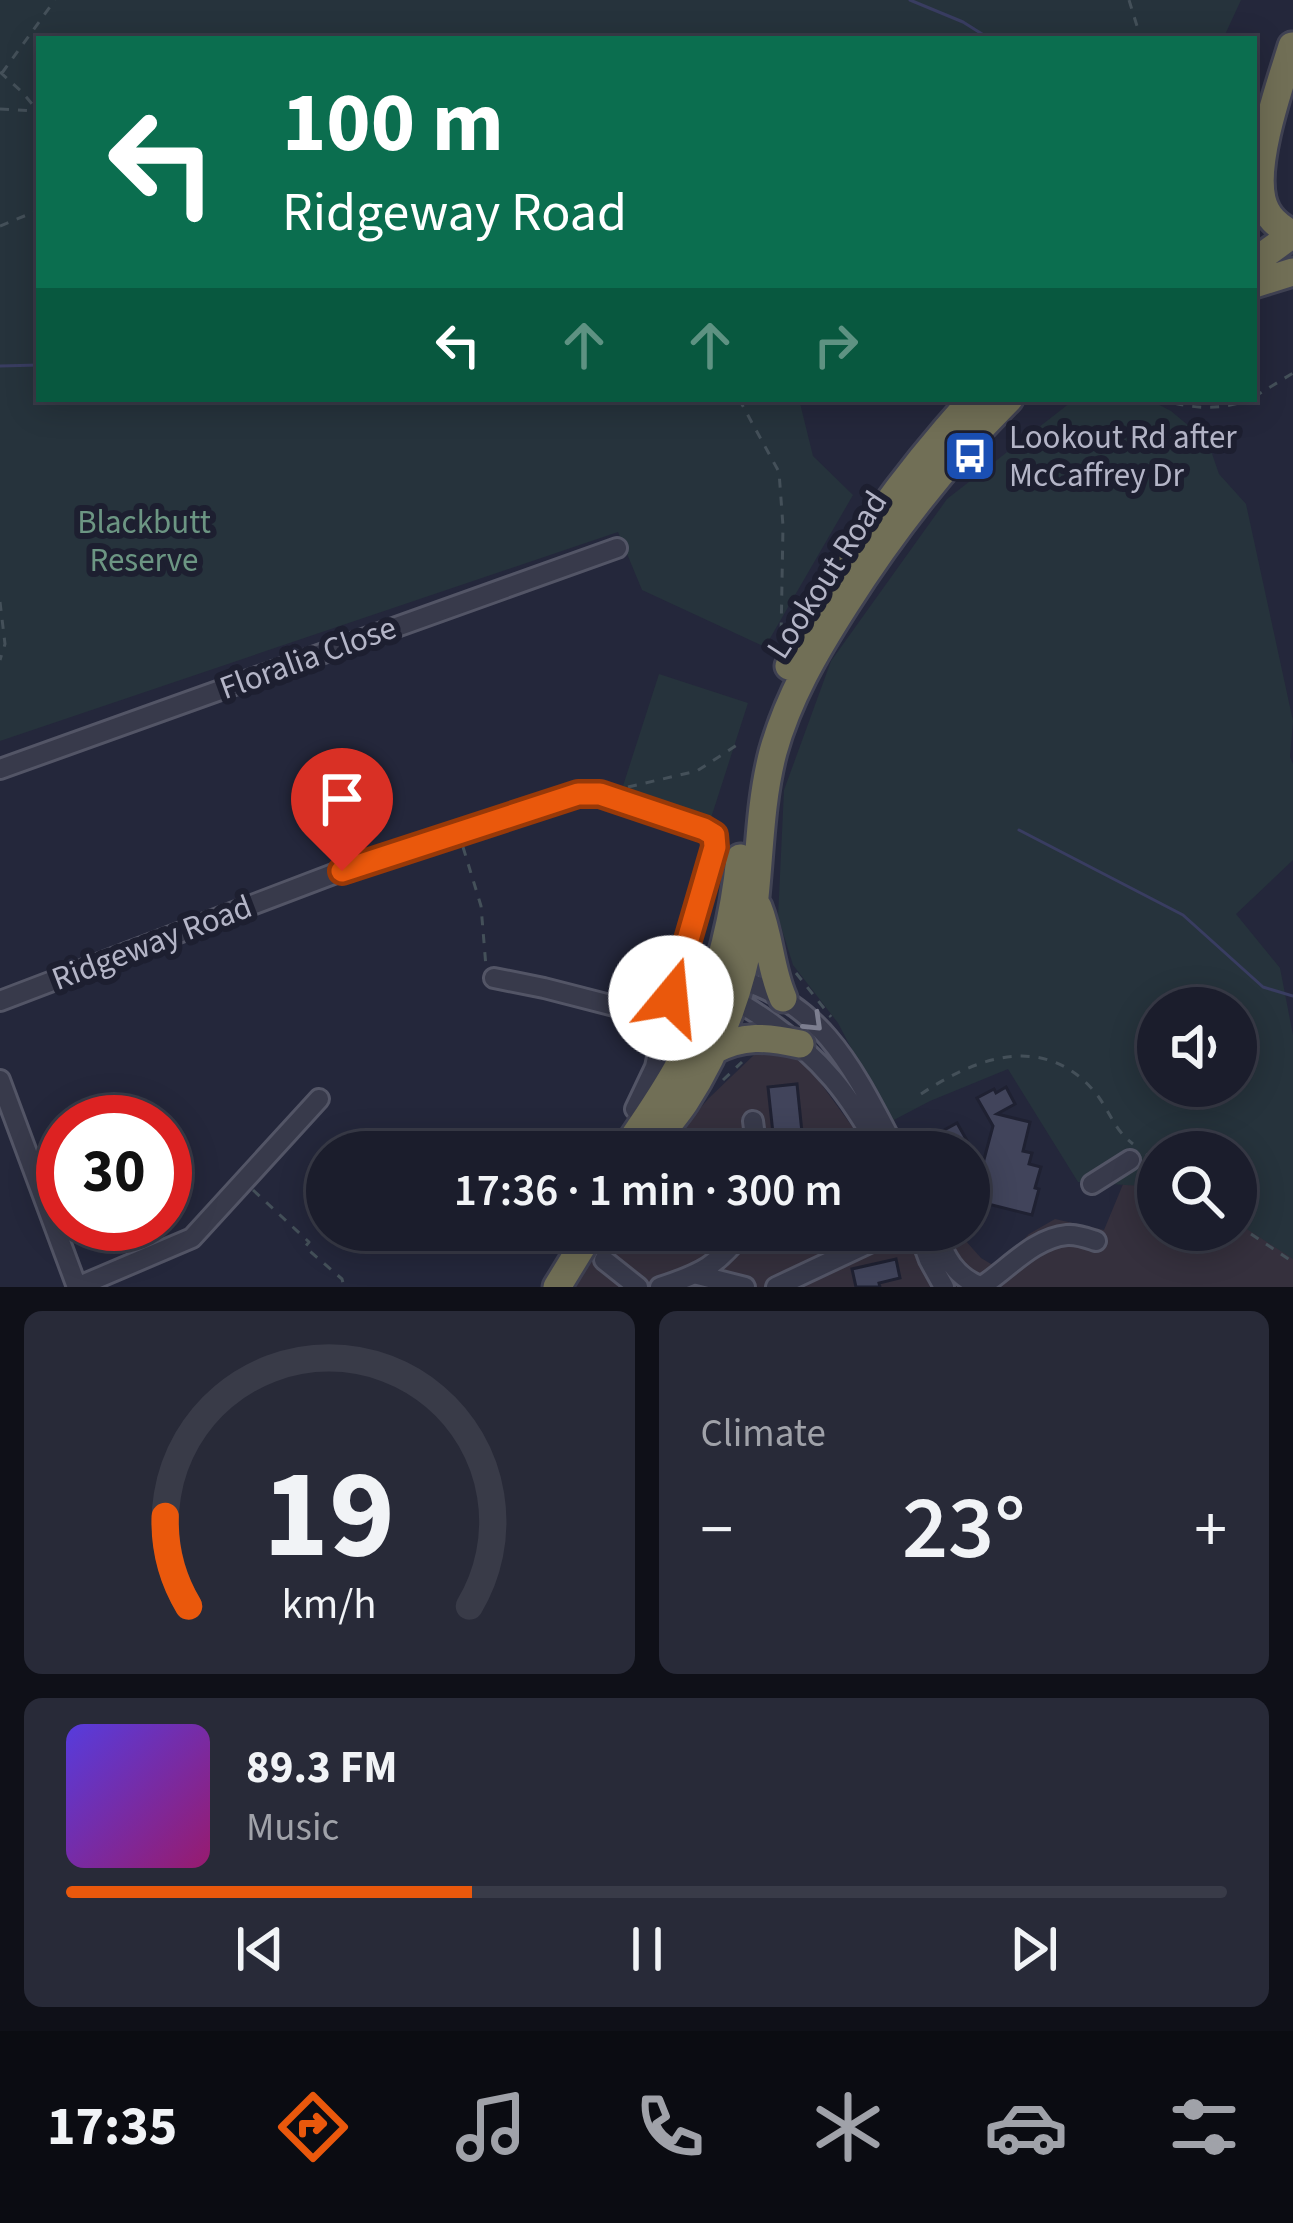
<!DOCTYPE html>
<meta charset="utf-8">
<style>
body{margin:0;font-family:"Source Sans 3",sans-serif;background:#282a38;color:#f1f3f6;height:100vh;display:flex;flex-direction:column;font-size:45px;white-space:nowrap}
*{box-sizing:border-box;margin:0}
p{font-size:39px;color:#a0a2a9}
.icon{flex:none;width:66px;height:66px;fill:none;stroke:currentColor;stroke-width:2;stroke-linecap:round;stroke-linejoin:round}
.map{position:relative;height:1287px;overflow:hidden}
.sheet{display:flex;flex-direction:column;gap:24px;padding:24px;background:#0f1018;flex:1}
.sheet>*{flex:none}
.banner{position:absolute;left:36px;top:36px;width:1221px;height:366px;border-radius:0px;box-shadow:0 6px 30px #0003,0 0 0 3px #393b48;background:#0b6e4f;color:#fff;overflow:hidden}
.buttons{position:absolute;left:1137px;top:987px;display:grid;gap:24px}
.buttons a{display:grid;place-items:center;width:120px;height:120px;border-radius:50%;background:#1b1d2c;box-shadow:0 6px 30px #0003,0 0 0 3px #393b48;font-size:60px}
.speed{position:absolute;left:36px;top:1095px;display:flex;gap:24px;font-size:60px;font-weight:700;text-align:center}
.speed>*{display:grid;place-content:center;width:156px;height:156px;border-radius:50%;background:#1b1d2c;box-shadow:0 6px 30px #0003,0 0 0 3px #393b48;line-height:1}
.speed .limit{border:18px solid #d22;background:#fff;color:#111}
.pin{position:absolute;display:grid;place-items:center;width:102px;height:102px;color:#fff;margin:-123px -51px;border-radius:50% 50% 50% 0;rotate:-45deg;box-shadow:0 0 12px #0007}
.pin .icon{rotate:45deg}
.me{position:absolute;width:132px;margin:-66px;rotate:17deg;stroke-linejoin:round;filter:drop-shadow(0 0 9px #0008)}
.turn{display:flex;align-items:center;gap:42px;height:252px;padding:0 48px;font-size:54px}
.turn .icon{width:156px;height:156px;stroke-width:2.5}
.turn b{display:block;font-size:84px;line-height:102px}
.lanes{display:flex;align-items:center;height:114px;padding:0 48px;background:#0003;justify-content:center;gap:60px;direction:ltr}
.lanes .off{opacity:.35}
.big{font-size:90px;font-weight:600;line-height:1.1}
.sheet .tile{flex:1;display:flex;flex-direction:column;justify-content:center;gap:18px;min-width:0;padding:0 42px;border-radius:18px;background:#282a38}
.sheet .dial{align-items:center;gap:0}
.dial svg{height:312px;overflow:visible;fill:none;stroke:#393b48;stroke-width:7;stroke-linecap:round;text-anchor:middle}
.dial text{fill:#f1f3f6;stroke:none}
.song{display:flex;align-items:center;gap:36px}
.cover{width:144px;height:144px;border-radius:18px;background:linear-gradient(135deg,hsl(250 70% 55%),hsl(320 70% 35%))}
.played{height:12px;border-radius:6px;background:linear-gradient(90deg,#ea580c 35%,#393b48 35%)}
.keys{display:flex;justify-content:space-around;direction:ltr}
.heat{display:flex;justify-content:space-between;align-items:center;font-size:66px;direction:ltr}
.sheet .tiles{flex:1;display:grid;gap:24px;grid-template-columns:1fr 1fr}
.tile:last-child{grid-column:span 2}
.trip{position:absolute;left:306px;top:1131px;width:684px;height:120px;border-radius:60px;background:#1b1d2c;box-shadow:0 6px 30px #0003,0 0 0 3px #393b48;font-weight:600;line-height:120px;text-align:center}
.menu{display:flex;height:192px;justify-content:space-around;align-items:center;background:#0b0c12;color:#a0a2a9}
.menu .icon{width:84px;height:84px}
.menu .active{color:#ea580c}
.menu b{font-size:54px;color:#f1f3f6}
.map>svg:first-child{display:block}
</style>
<div class="map">
<svg width="1293" height="1287" viewBox="0 0 1293 1287">
<rect width="100%" height="100%" fill="#24273b"/>
<path fill="#35303d" d="M768,1048l27,6 11,9 48,66 12,23h-204l47,-54 46,-44z
M1158,1160v70h78v-19l57,37v39h-719l35,-57h347l25,28 10,6 10,-2 28,-28 26,-15 49,11 27,-65z"/>
<path fill="#26333c" fill-rule="evenodd" d="M0,0h1241l-18,39h-1184v360h760l14,57 40,39 -88,152 -123,-57 -24,-58 -618,209z
M1075,399h73l23,12 37,31 11,32 27,30 47,217 -3,36 3,7v96l-57,54 44,54 13,67v224l-57,-37v-70h-78v35l-80,-5 -70,-113 -78,32 -40,21 -52,-99 -45,-58 -15,-48 6,-127 47,-129 116,-162zM1158,1008h78v78h-78z
M659,674l89,29 -37,115 -89,-29z"/>
<g fill="none" stroke-linecap="round" stroke-linejoin="round">
<path stroke="#393d61" stroke-width="3" d="M910,0l53,22 27,17
M0,366l39,-1
M1019,830l164,85 80,72 30,9"/>
</g>
<path fill="#41445b" stroke="#1f2132" stroke-width="3" d="M797,1084l7,68h-29l-7,-65z
M1006,1087l9,17 -18,10 33,8 -7,29 9,2 -3,11 12,3 -6,21 4,1 -7,26 -48,-12 4,-13 -19,10v-48h-25l-9,-17 22,-12 25,44 11,-41 -16,-28 17,-9 2,4z
M896,1259l4,19 -21,5 1,4h-24l-4,-18z"/>
<g fill="none" stroke-linecap="round" stroke-linejoin="round">
<g stroke="#535566" stroke-width="24">
<path id="minor" d="M0,769l617,-221
M729,977c94,22 127,97 168,175
M494,978l50,10 121,31
M726,997c16,6 29,15 42,24 54,38 81,73 113,131
M0,1001l378,-144 200,-63 22,-1 104,36 10,6 1,12 -50,172 -10,48 -20,42
M0,1080l77,207
M753,1121l4,31
M1092,1184l38,-24
M918,1230l11,30 15,27
M934,1230c11,26 21,48 49,57
M604,1260l34,27
M698,1275l47,12
M982,1286c26,-17 52,-48 85,-51 10,-1 20,3 29,6
M77,1287l115,-49 127,-139
M660,1287c43,-14 56,-21 85,-57
M776,1287l121,-57"/>
</g>
<g stroke="#404253" stroke-width="33">
<path id="highway" d="M1292,46c-12,39 -39,114 -30,153 4,18 16,27 31,36
M1254,262l39,-28
M1254,284l39,-12
M789,666c47,-99 111,-186 184,-267
M758,907c12,30 12,62 25,91
M712,1051c31,-17 55,-14 88,-7
M624,1152c20,-31 43,-62 60,-96 30,-61 49,-130 56,-198
M645,1152c13,-16 28,-32 40,-50 36,-55 60,-122 68,-187 7,-55 6,-109 20,-163 15,-54 42,-100 72,-147 47,-74 101,-143 164,-206
M557,1287l35,-57"/>
</g>
<path stroke="#445059" stroke-width="3" stroke-dasharray="9 9" stroke-linecap="butt" d="M1129,0l12,39
M0,72l22,20 16,19
M2,73l53,-73
M0,109l34,2
M0,226l39,-16
M1254,397l39,-24
M739,399l40,73 4,54 -2,112
M1157,399c32,9 62,13 93,0
M0,602l5,42 -5,16
M628,787l69,-16 40,-26
M463,847l18,59 5,61
M796,973l35,44
M723,1080l19,-18
M921,1094c54,-36 122,-62 173,-3 16,19 19,38 39,53
M1146,1154l12,10
M253,1190l56,52 -4,5 37,32 2,8
M1236,1224l57,38"/>
<use href="#minor" stroke="#383a4b" stroke-width="18"/>
<use href="#highway" stroke="#716f56" stroke-width="27"/>
</g>
<defs><path id="oneway-chevron" d="M-2-3.5L2.5 0L-2 3.5" fill="none" stroke-width="1.6" stroke-linecap="round" stroke-linejoin="round" transform="scale(3)"/></defs>
<use stroke="#7c7e8f" href="#oneway-chevron" transform="translate(814 1023) rotate(44)"/>
<g fill="none" stroke-linecap="round" stroke-linejoin="round">
<g stroke="#983908" stroke-width="30">
<path id="route" d="M342,871l236,-77h22l104,35 10,6 1,12 -44,151"/>
</g>
<use href="#route" stroke="#ea580c" stroke-width="21"/>
</g>
<defs>
<g id="bus-square" transform="scale(2.7)"><rect x="-9" y="-9" width="18" height="18" rx="4" fill="#1a4fb4" stroke="#1d1f30"/><path d="M-5-6H5V4H4V6H2V4H-2V6H-4V4H-5ZM-3.5-4V0h7V-4ZM-3.5 1.2v1.5H-2V1.2ZM2 1.2v1.5H3.5V1.2Z" fill="#fff"/></g>
</defs>
<g fill-rule="evenodd">
<use href="#bus-square" x="970" y="456"/>
</g>
<g text-anchor="middle" dominant-baseline="central" stroke-width="12" stroke-linejoin="round" paint-order="stroke">
<g font-size="33" fill="#b4b5c7" stroke="#1d1f30" text-anchor="start">
<text x="1009" y="437">Lookout Rd after<tspan x="1009" dy="38">McCaffrey Dr</tspan></text>
</g>
<g font-size="33" fill="#6c9683" stroke="#1d1f30">
<text x="144" y="522">Blackbutt<tspan x="144" dy="38">Reserve</tspan></text>
</g>
<g font-size="33" fill="#b4b5c7" stroke="#1d1f30">
<text transform="translate(827 575) rotate(-57)">Lookout Road</text>
<text transform="translate(308 658) rotate(-20)">Floralia Close</text>
<text transform="translate(152 943) rotate(-21)">Ridgeway Road</text>
</g>
</g>
</svg>
<div class="buttons">
<a><svg class="icon" aria-label="sound" viewBox="0 0 24 24"><path d="M4 9h4l5-4v14l-5-4H4zM17 9q2 3 0 6"/></svg></a>
<a><svg class="icon" aria-label="search" viewBox="0 0 24 24"><circle cx="10" cy="10" r="6"/><path d="M15 15l6 6"/></svg></a>
</div>
<div class="speed"><div class="limit">30</div></div>
<div class="pin" style="left:342px;top:871px;background:#d93025"><svg class="icon" aria-label="arrive" viewBox="0 0 24 24"><path d="M6 21V4h12l-3 4 3 4H6"/></svg></div>
<svg class="me" style="left:671px;top:998px" viewBox="-20 -20 40 40"><circle r="19" fill="#fff"/><path d="M0-13L10 11 0 6-10 11z" fill="#ea580c"/></svg>
<div class="trip">17:36 · 1 min · 300 m</div>
<div class="banner">
<div class="turn"><svg class="icon" aria-label="left" viewBox="0 0 24 24"><path d="M17 20v-9H6M10 6l-5 5 5 5"/></svg><div><b>100 m</b>Ridgeway Road</div></div>
<div class="lanes"><svg class="icon" aria-label="left" viewBox="0 0 24 24"><path d="M17 20v-9H6M10 6l-5 5 5 5"/></svg><svg class="icon off" aria-label="ahead" viewBox="0 0 24 24"><path d="M12 20V5M6 11l6-6 6 6"/></svg><svg class="icon off" aria-label="ahead" viewBox="0 0 24 24"><path d="M12 20V5M6 11l6-6 6 6"/></svg><svg class="icon off" aria-label="right" viewBox="0 0 24 24"><path d="M7 20v-9h11M14 6l5 5-5 5"/></svg></div>
</div>
</div>
<section class="sheet">
<div class="tiles">
<div class="tile dial"><svg viewBox="0 0 100 80">
<path d="M14 69A42 42 0 1 1 86 69"/>
<path d="M14 69A42 42 0 0 1 8 46" stroke="#ea580c"/>
<text x="50" y="56" font-size="32" font-weight="700">19</text>
<text x="50" y="72" font-size="11">km/h</text>
</svg></div>
<div class="tile"><p>Climate</p>
<div class="heat"><a>−</a><b class="big">23°</b><a>+</a></div>
</div>
<div class="tile">
<div class="song"><i class="cover"></i><div><b>89.3 FM</b><p>Music</p></div></div>
<div class="played"></div>
<div class="keys"><svg class="icon" aria-label="previous" viewBox="0 0 24 24"><path d="M18 5L8 12l10 7zM5 5v14"/></svg><svg class="icon" aria-label="pause" viewBox="0 0 24 24"><path d="M8 5v14M16 5v14"/></svg><svg class="icon" aria-label="next" viewBox="0 0 24 24"><path d="M6 5l10 7-10 7zM19 5v14"/></svg></div>
</div>
</div>
</section>
<nav class="menu">
<b>17:35</b>
<svg class="icon active" aria-label="directions" viewBox="0 0 24 24"><path d="M12 3l9 9-9 9-9-9zM9 14v-3h6M13 9l2 2-2 2"/></svg>
<svg class="icon" aria-label="music" viewBox="0 0 24 24"><path d="M9 18V5l10-2v13"/><circle cx="6" cy="18" r="3"/><circle cx="16" cy="16" r="3"/></svg>
<svg class="icon" aria-label="phone" viewBox="0 0 24 24"><path d="M5 4h4l2 5-3 2q2 4 5 5l2-3 5 2v4C11 20 4 13 5 4z"/></svg>
<svg class="icon" aria-label="climate" viewBox="0 0 24 24"><path d="M12 3v18M4 7l16 10M4 17L20 7"/></svg>
<svg class="icon" aria-label="car" viewBox="0 0 24 24"><path d="M5 17H2v-5l4-1 3-4h7l3 4 3 1v5h-3M9 17h6M6 11h13"/><circle cx="7" cy="17" r="2"/><circle cx="17" cy="17" r="2"/></svg>
<svg class="icon" aria-label="filters" viewBox="0 0 24 24"><path d="M4 7h16M4 17h16"/><circle cx="9" cy="7" r="2"/><circle cx="15" cy="17" r="2"/></svg>
</nav>
